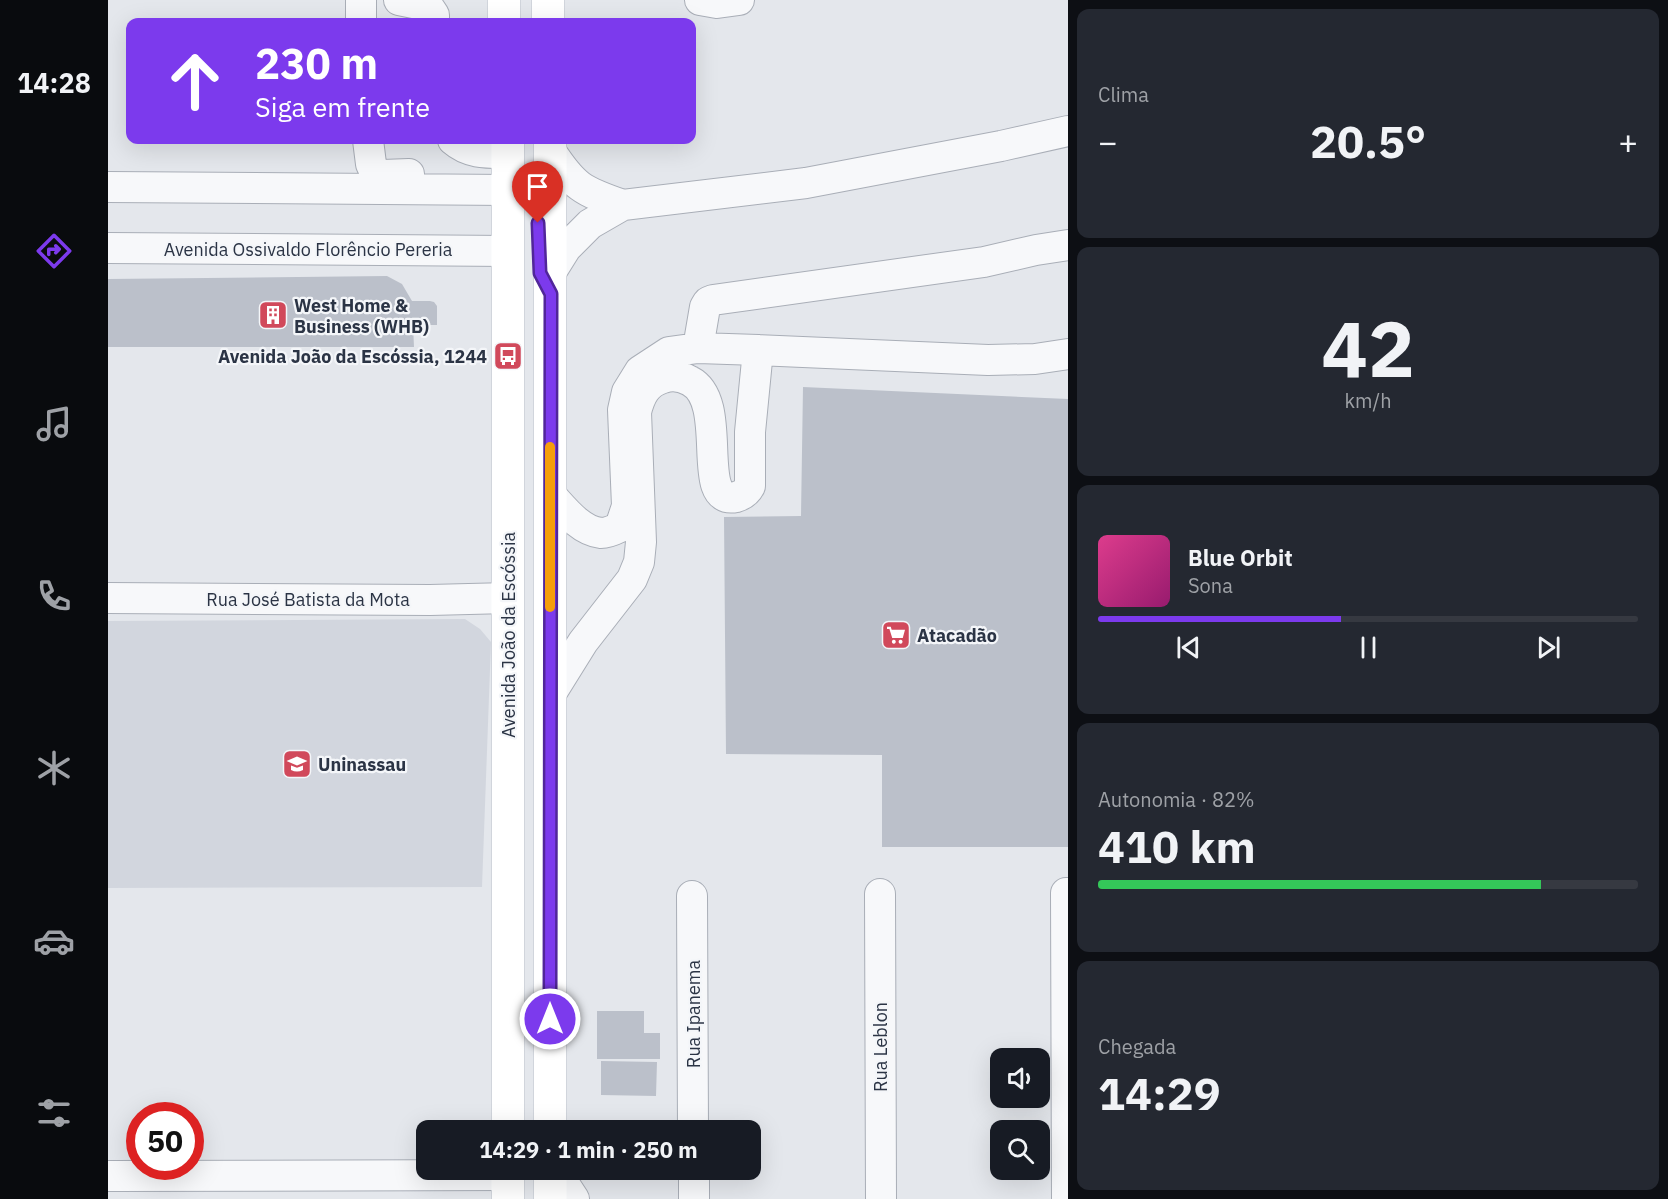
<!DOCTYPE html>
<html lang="pt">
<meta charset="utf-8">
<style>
body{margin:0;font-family:"IBM Plex Sans",sans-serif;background:#242831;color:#f1f3f6;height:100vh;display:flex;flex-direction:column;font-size:22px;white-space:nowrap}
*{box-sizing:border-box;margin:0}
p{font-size:20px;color:#9ea1a6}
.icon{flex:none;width:33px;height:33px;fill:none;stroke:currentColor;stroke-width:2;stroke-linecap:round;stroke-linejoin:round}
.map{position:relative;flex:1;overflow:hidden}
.sheet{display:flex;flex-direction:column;gap:9px;padding:9px;background:#0d0f14;width:600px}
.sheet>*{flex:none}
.top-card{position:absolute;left:18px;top:18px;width:570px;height:126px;border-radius:12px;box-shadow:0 6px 24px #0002;background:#7c3aed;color:#fff;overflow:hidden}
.tools{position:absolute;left:882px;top:1048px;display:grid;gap:12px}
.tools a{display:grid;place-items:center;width:60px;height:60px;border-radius:12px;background:#171b24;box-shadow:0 6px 24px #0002;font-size:30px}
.speed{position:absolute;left:18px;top:1102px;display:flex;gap:12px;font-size:30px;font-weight:700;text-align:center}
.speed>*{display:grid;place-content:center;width:78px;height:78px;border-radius:50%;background:#171b24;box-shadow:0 6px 24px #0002;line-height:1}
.speed .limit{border:9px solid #d22;background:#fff;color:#111}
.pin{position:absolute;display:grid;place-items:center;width:51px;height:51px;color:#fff;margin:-62px -26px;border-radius:50% 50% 50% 0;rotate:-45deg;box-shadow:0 0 6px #0007}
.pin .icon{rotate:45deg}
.me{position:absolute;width:66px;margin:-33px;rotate:0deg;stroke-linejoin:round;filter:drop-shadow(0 0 4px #0008)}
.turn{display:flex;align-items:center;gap:21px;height:126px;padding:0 30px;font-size:27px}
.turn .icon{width:78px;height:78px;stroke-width:2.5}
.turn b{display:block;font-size:42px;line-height:51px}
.big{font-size:45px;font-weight:800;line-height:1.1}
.sheet .card{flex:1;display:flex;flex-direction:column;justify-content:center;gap:9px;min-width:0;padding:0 21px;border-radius:12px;background:#242831}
.sheet .dial{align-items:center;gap:0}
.dial b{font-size:78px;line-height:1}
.song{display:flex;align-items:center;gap:18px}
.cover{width:72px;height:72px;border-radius:9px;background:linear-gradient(135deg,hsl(330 70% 55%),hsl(320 70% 35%))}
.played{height:6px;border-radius:3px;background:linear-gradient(90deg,#7c3aed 45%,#363941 45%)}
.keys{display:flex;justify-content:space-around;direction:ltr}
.heat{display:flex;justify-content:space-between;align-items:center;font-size:33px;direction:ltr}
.charge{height:9px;border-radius:4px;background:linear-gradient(90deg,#34c759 82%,#363941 0)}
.trip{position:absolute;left:308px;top:1120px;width:345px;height:60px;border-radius:12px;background:#171b24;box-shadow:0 6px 24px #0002;font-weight:800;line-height:60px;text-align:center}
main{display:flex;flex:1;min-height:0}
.menu{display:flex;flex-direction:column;width:108px;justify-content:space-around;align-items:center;background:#090b0e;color:#9ea1a6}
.menu .icon{width:42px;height:42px}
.menu .selected{color:#7c3aed}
.menu b{font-size:27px;color:#f1f3f6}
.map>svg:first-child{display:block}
</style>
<main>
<nav class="menu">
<b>14:28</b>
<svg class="icon selected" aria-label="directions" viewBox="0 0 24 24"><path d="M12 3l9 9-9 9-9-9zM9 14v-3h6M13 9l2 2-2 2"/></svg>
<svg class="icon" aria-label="music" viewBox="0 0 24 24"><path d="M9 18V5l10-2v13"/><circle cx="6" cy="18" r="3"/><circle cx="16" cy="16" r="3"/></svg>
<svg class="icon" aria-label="phone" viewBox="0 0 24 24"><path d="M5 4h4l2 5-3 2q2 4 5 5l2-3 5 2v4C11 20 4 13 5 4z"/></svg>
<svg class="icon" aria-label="climate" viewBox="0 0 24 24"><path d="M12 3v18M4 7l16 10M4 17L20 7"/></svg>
<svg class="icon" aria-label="car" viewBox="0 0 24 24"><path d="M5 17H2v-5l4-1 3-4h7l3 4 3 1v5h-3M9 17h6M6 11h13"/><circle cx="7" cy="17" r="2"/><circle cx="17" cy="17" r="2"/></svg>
<svg class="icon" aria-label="filters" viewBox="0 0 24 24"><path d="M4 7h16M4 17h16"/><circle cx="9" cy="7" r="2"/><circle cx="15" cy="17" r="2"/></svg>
</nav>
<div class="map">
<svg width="960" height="1199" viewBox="0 0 960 1199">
<rect width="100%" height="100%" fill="#e4e7ec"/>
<path fill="#d2d6de" d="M357,619l15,10 11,13 -9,245 -374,1v-267z"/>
<path fill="#bbc0ca" d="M279,276l15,8 10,17h18l4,1 3,4v19h-24l1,22h-306v-68z
M695,387l265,12v448h-186v-92l-156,-1 -2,-237 77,-1z
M489,1011h47v22h16v26h-63z
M493,1061l56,1 -1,34 -55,-1z"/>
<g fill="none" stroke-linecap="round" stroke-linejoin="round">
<g stroke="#a9aeb7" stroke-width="32">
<path id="minor" d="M291,0l29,6 6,9v7
M592,0l17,3 22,-3
M253,22v-22
M260,140l3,24 4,8 8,3 26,-1
M345,140c16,14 34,13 55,13
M442,150c24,37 32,41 73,55
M0,187l400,3
M0,248l400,3
M443,272l15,-24 24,-24 33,-19 183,-22 195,-37 67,-15
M590,348l7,-41 3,-5 5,-2 271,-38 52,-12 32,-5
M650,350l230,10 47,-1 33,-5
M0,598l322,2 78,-2
M442,695l33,-53 49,-63 7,-17 2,-20 -5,-130c4,-16 10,-29 27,-34 9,-3 18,-2 27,3 41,21 3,125 46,116 7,-2 11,-5 14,-11v-54l8,-82 -60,-2 -29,4 -29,19 -13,21 -4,18 4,96 -7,21c-6,3 -13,6 -19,6 -21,-2 -38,-25 -51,-39
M958,893l1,306
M772,894l1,305
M584,896l1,235
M447,1170l19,29
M586,1170v29
M0,1176l400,-1"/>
</g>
<g stroke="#a3abb8" stroke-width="34">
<path id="major" d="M396,0v22
M440,0v22
M442,140v991
M400,1131v-991
M442,1170v29
M400,1199v-29"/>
</g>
<use href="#minor" stroke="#f7f8fa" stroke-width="30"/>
<use href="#major" stroke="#fff" stroke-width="33"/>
</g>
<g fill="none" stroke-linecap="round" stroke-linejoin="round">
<g stroke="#51269a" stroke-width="15">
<path id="route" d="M430,223l2,50 11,21 -1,725"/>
</g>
<use href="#route" stroke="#7c3aed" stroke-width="10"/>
<path stroke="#f59e0b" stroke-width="10" d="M442,607v-160"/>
</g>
<defs>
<g id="building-square" transform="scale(1.5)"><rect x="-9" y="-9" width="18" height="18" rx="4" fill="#d1495b" stroke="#f4f6f9"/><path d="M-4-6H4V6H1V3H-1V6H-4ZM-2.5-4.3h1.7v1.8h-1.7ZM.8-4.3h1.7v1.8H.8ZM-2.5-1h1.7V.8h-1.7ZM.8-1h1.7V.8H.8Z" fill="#fff"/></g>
<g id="bus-square" transform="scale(1.5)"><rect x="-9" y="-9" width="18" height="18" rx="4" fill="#d1495b" stroke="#f4f6f9"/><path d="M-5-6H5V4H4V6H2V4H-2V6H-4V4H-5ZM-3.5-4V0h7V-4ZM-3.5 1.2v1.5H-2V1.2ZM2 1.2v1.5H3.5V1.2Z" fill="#fff"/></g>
<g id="supermarket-square" transform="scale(1.5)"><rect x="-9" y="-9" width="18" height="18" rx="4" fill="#d1495b" stroke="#f4f6f9"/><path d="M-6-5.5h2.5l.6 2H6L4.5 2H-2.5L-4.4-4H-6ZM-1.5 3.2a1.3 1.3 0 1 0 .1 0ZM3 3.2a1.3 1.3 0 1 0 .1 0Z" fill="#fff"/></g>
<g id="university-square" transform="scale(1.5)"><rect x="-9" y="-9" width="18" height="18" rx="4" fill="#d1495b" stroke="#f4f6f9"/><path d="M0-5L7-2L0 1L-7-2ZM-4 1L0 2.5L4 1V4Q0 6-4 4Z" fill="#fff"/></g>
</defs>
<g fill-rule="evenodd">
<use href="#building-square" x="165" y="315"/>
<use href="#bus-square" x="400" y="356"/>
<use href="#supermarket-square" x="788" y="635"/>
<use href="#university-square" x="189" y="764"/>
</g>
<g text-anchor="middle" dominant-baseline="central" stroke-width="4.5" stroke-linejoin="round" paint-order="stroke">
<g font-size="18" fill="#2b3445" stroke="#f4f6f9">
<text x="200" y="249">Avenida Ossivaldo Florêncio Pereria</text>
<text x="200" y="599">Rua José Batista da Mota</text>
<text transform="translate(400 635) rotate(-90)">Avenida João da Escóssia</text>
<text transform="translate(585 1014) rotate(-90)">Rua Ipanema</text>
<text transform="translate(772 1047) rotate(-90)">Rua Leblon</text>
</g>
<g font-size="18" font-weight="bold" fill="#2b3445" stroke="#f4f6f9" text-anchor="start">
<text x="186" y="305">West Home &amp;<tspan x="186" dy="21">Business (WHB)</tspan></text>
<text x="379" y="356" text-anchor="end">Avenida João da Escóssia, 1244</text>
<text x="809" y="635">Atacadão</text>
<text x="210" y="764">Uninassau</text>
</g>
</g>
</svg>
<div class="tools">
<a><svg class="icon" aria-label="sound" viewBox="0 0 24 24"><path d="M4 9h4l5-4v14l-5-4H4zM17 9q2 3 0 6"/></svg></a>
<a><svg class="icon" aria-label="search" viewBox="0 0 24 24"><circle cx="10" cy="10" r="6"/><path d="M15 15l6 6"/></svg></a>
</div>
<div class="speed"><div class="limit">50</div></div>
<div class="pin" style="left:430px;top:223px;background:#d93025"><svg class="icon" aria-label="arrive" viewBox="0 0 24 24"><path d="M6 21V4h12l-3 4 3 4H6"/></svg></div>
<svg class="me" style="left:442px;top:1019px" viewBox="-20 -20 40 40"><circle r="17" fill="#7c3aed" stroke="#fff" stroke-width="3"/><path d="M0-11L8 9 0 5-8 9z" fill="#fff"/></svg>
<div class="trip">14:29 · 1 min · 250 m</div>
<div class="top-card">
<div class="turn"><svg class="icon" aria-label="ahead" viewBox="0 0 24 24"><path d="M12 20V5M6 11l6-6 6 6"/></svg><div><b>230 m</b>Siga em frente</div></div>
</div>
</div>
<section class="sheet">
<div class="card"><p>Clima</p>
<div class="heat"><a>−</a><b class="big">20.5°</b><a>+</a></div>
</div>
<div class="card dial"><b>42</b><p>km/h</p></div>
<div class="card">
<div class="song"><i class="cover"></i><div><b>Blue Orbit</b><p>Sona</p></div></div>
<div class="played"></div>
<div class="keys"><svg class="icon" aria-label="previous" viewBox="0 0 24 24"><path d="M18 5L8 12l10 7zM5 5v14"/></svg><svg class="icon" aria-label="pause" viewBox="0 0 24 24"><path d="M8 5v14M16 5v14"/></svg><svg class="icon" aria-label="next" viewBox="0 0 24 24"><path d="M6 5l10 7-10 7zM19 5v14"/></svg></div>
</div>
<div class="card"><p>Autonomia · 82%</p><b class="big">410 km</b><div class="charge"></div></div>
<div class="card"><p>Chegada</p><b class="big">14:29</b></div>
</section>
</main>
